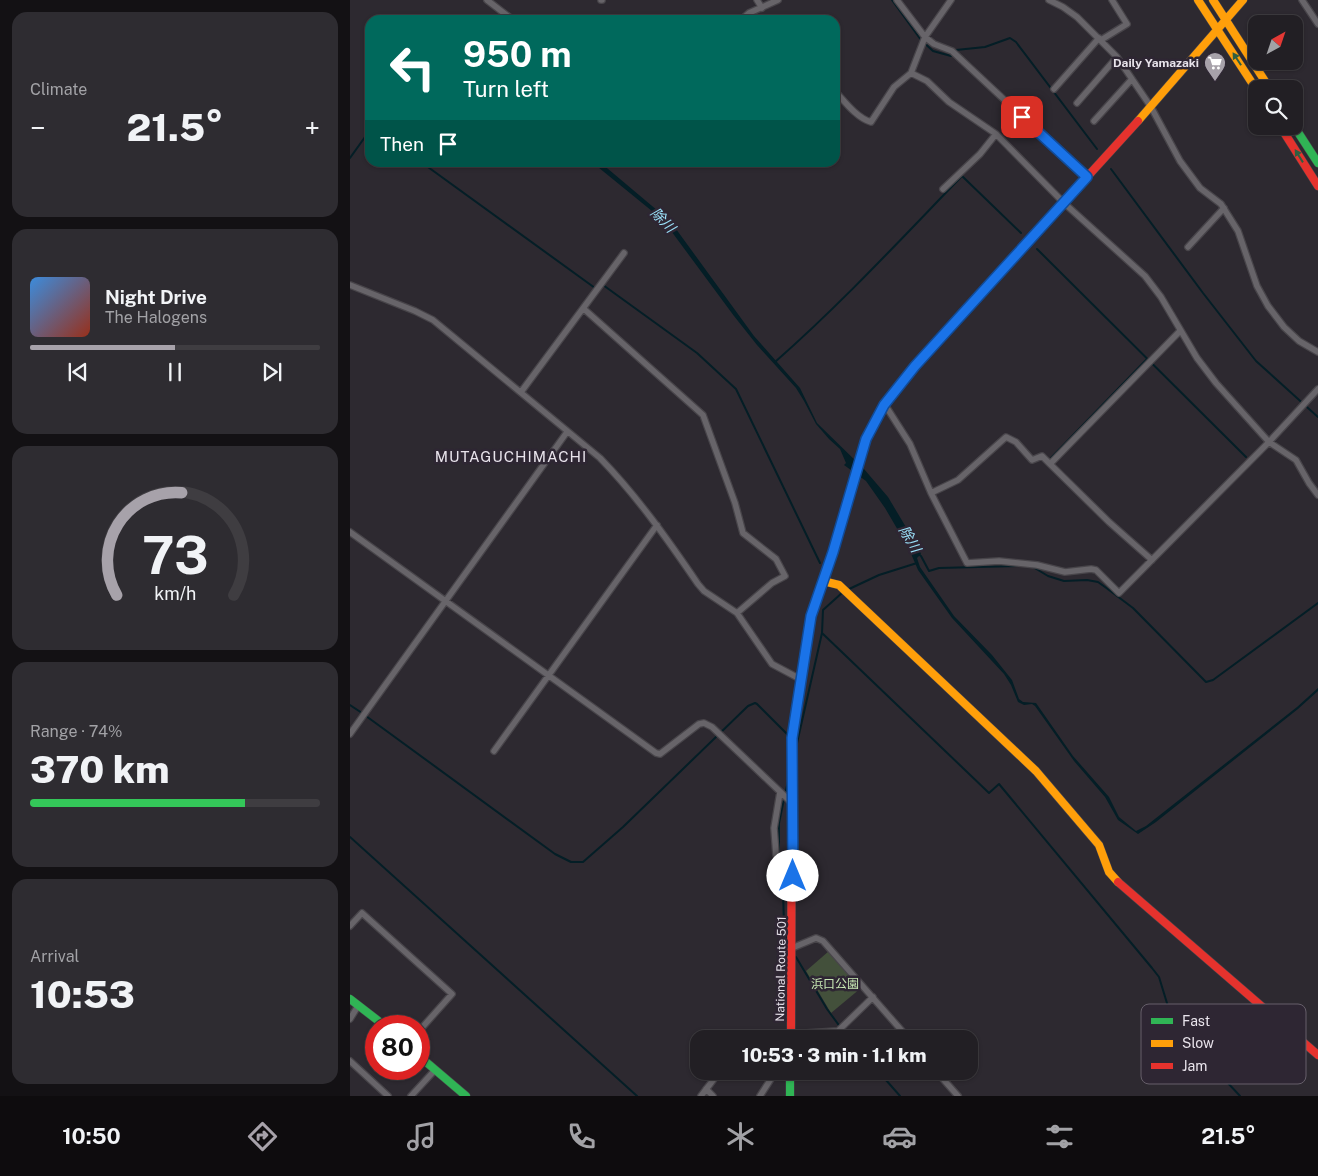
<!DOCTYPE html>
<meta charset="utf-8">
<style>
body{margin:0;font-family:"Public Sans","Noto Sans JP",sans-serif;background:#2e2c31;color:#f1f3f6;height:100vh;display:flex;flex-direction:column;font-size:19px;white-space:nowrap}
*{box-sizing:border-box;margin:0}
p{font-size:16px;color:#a2a2a6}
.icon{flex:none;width:28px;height:28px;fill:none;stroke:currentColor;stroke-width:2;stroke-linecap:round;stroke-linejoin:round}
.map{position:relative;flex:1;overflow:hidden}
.drawer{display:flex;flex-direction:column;gap:12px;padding:12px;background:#131114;width:350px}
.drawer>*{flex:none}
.banner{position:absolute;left:15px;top:15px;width:475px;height:152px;border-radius:15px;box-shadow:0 1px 4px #0004,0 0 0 1px #3f3d41;background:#00695c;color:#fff;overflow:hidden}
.needle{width:32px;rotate:40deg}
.controls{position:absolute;left:898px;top:15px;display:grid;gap:10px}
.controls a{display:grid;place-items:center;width:55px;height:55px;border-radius:10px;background:#221f24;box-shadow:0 1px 4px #0004,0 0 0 1px #3f3d41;font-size:25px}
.speed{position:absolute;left:15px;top:1015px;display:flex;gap:10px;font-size:25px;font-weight:700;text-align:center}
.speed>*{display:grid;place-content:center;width:65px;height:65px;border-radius:50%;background:#221f24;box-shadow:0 1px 4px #0004,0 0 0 1px #3f3d41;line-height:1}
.speed .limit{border:8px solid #d22;background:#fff;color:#111}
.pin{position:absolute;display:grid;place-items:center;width:42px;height:42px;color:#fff;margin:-21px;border-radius:10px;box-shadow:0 2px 8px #0006}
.me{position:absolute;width:55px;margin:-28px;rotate:0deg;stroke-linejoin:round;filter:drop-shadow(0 0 4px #0008)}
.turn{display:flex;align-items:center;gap:18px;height:105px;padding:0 15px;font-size:22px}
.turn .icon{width:65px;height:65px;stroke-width:2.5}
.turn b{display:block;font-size:35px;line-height:42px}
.then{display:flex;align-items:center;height:48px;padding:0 15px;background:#0003;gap:10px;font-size:19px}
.big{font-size:38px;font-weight:800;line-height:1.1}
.drawer .widget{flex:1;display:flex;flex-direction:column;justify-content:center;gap:8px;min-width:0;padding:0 18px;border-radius:15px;background:#2e2c31}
.drawer .dial{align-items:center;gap:0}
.dial svg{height:130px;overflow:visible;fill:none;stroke:#3f3d41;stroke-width:7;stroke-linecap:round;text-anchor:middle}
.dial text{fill:#f1f3f6;stroke:none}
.song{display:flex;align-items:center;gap:15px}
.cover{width:60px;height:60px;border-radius:8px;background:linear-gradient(135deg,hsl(210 70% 55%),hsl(10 70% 35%))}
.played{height:5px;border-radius:2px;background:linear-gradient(90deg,#a7a2aa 50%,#3f3d41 50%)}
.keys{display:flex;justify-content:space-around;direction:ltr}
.heat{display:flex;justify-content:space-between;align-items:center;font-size:28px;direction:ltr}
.charge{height:8px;border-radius:4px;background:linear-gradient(90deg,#34c759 74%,#3f3d41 0)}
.trip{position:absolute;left:340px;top:1030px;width:288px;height:50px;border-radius:15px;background:#221f24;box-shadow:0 1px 4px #0004,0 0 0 1px #3f3d41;font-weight:800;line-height:50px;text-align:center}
.tabs{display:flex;height:80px;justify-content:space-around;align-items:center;background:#0e0c0e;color:#a2a2a6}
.tabs .icon{width:35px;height:35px}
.tabs .current{color:#a7a2aa}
.tabs b{font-size:22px;color:#f1f3f6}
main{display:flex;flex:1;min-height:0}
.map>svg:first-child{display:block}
</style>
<main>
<section class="drawer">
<div class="widget"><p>Climate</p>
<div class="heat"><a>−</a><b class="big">21.5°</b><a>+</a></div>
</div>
<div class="widget">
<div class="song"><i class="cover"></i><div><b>Night Drive</b><p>The Halogens</p></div></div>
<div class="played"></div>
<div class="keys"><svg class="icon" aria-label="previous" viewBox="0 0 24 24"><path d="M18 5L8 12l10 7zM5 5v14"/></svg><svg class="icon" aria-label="pause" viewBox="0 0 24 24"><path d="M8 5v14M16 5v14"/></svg><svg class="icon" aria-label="next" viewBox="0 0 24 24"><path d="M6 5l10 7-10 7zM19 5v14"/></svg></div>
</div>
<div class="widget dial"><svg viewBox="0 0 100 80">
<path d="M14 69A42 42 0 1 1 86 69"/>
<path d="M14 69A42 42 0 0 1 54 6" stroke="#a7a2aa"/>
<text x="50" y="56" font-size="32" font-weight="700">73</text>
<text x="50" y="72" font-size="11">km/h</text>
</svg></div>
<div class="widget"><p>Range · 74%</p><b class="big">370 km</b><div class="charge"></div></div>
<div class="widget"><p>Arrival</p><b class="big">10:53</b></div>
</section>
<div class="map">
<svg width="968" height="1096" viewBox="0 0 968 1096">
<rect width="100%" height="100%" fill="#2d2930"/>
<path fill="#43503b" d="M479,951l32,37 -30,25 -25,-42z"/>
<path fill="#041e26" d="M243,163h8l57,48 18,18 78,107 46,52 17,35 47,46 24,28 31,52 2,5 -4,4 3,9 34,49 38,39 20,25 7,19 4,3 13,1 37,53 36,41 10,20 17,14 10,-5 151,-119 21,-19v3l-20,18 -142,113 -18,12 -20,-14 -13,-23 -31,-36 -39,-55 -3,-2 -8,1 -6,-3 -7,-17 -7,-11 -52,-56 -34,-48 -9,-21 -24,-41 -19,-27 -22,-16 2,-2 -6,-14 -11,-10 -13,-15 -12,-23 -8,-13 -39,-43 -23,-29 -71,-96z"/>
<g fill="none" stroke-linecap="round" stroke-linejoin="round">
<path stroke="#041e26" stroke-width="2" d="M542,0l29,40 12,11 18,5 5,-6 29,-3 25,-9 6,4 81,107
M0,158l20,-28
M71,162l174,126
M761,169l92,124 53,68 62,56
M687,249l209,208
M253,285l94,68 39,36 84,174
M425,362c66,-58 126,-123 187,-186l59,57
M701,458l96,-99
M568,554l3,2 8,15 10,-3 82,-2
M683,567l15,9 16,5 23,-1 11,2 7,5 28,21 73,74 7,-2 105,-77
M497,590l32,-15 38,-12
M472,633l167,160 10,-9 153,184 7,9 15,49 14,17 23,22 29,31
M0,705l12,8
M16,716l189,138 16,8h12l40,-35 125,-121 7,-3 2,1 31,31
M447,743l25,-110 1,-23 20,-18
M435,794l3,-12
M434,799l-5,24v33l4,34 1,36 3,12
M0,837l287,259
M446,957l31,52 22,30
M528,1071l22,25"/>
<g stroke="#48454a" stroke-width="8">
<path id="street" d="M137,0l26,20
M251,0h1
M407,0l5,8
M547,0l28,37 9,7 18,7 135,126
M699,0l14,7 14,10 40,40 34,50 29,54 20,27 21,16 17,27 19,55 11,20 16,21 15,14 19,11
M952,0l16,24
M391,20l8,-7 29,-13
M751,40l26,-16 -15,-24
M561,73l16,8 22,21 47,32 68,69 81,73 16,21 36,61 19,25 53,59 27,18 13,23 9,12
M704,89l45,-51
M485,91c10,11 22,27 36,31l23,-35 17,-14 14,-36 26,-37
M727,103l40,-46
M744,121l38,-42
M593,189l37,-35 16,-20
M838,247l36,-39
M0,285l65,26 18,9 167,138c37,38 68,82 98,126l6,7 33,22 35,51 30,16
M234,309l119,106 32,88 8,30 33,26 9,17 -13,7 -35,30
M171,392l103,-139
M534,405l3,3 23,36 21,49 36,70 32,-2 38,4 28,7 26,-3 5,1 23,23 150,-151 49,-53
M700,464l59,58 43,38
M581,493l27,-13 48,-43 10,5 16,18 10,-4 8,8 130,-133
M0,532l306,221 4,1 39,-30 5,-1 8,4 80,76
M0,734l217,-302
M144,751l163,-226
M426,855l-2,-27 6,-36
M0,926l12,-13 90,81 -33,37
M442,948l24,-10 7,3 86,98
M0,1019l8,-13
M441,1034l47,-3 35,-34
M0,1061l38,35
M586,1071l22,25
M356,1089l7,7
M61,1096l24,-26
M351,1096l19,-25
M410,1096l16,-25"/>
</g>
<g stroke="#48454a" stroke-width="9">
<path id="fast" d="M944,126l24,37
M0,999l35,27
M69,1056l47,40
M440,1071v25"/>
</g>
<g stroke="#48454a" stroke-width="9">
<path id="slow" d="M848,0l58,89
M863,0l57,89
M788,121l105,-121
M473,581l16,4 197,186 63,74 10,27 9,10
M453,666l8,-49 22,-65 33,-113 18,-34 32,-40"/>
</g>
<g stroke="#48454a" stroke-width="9">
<path id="jam" d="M930,126l38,60
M566,365l222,-244
M768,882l200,173
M441,1039l1,-301 11,-72"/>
</g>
<use href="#street" stroke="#676469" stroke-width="5.5"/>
<use href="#fast" stroke="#30b455" stroke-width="8"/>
<use href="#slow" stroke="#ff9f0a" stroke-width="8"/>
<use href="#jam" stroke="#e5322d" stroke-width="8"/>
</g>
<defs><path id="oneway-solid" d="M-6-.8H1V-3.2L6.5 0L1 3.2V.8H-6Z" transform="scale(1.25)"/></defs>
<g fill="#2f5f41">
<use href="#oneway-solid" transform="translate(887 59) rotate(-123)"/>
<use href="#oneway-solid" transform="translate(949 156) rotate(-122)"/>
</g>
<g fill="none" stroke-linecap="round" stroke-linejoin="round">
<g stroke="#114b97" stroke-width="12">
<path id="route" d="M443,876l-1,-138 19,-122 22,-64 33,-113 18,-34 31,-39 172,-189 -65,-60"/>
</g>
<use href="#route" stroke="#1a73e8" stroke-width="9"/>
</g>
<defs>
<g id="supermarket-pin" transform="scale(1.125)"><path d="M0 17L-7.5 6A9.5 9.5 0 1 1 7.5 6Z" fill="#a7a2aa" stroke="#2e2633"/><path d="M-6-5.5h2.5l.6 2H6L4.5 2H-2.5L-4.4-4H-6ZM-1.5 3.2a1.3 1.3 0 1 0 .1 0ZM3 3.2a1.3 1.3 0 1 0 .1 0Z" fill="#fff"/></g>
</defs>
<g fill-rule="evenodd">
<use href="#supermarket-pin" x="865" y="63"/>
</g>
<g text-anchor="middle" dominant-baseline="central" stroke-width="5" stroke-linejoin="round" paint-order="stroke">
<g font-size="12" font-weight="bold" fill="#e8e3eb" stroke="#2e2633" text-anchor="end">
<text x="849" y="63">Daily Yamazaki</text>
</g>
<g font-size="12" fill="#e8e3eb" stroke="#2e2633">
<text transform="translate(431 969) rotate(-89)">National Route 501</text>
</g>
<g font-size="12" fill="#c8e8b4" stroke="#2e2633">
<text x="485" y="984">浜口公園</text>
</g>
<g font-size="14" font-style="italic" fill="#9be2fa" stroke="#2e2633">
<text transform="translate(313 220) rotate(46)">除川</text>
<text transform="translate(560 539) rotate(59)">除川</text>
</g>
<g font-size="15" letter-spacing="1" fill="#e8e3eb" stroke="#2e2633">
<text x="161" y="456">MUTAGUCHIMACHI</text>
</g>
</g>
<rect x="791" y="1004" width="165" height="80" rx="8" fill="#2e2633" stroke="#665f6a" stroke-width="1"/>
<rect x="801" y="1018" width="22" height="6" fill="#30b455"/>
<rect x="801" y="1040" width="22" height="7" fill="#ff9f0a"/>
<rect x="801" y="1063" width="22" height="6" fill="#e5322d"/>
<g font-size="14" fill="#e8e3eb">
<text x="832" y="1026">Fast</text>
<text x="832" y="1048">Slow</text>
<text x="832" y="1071">Jam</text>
</g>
</svg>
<div class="controls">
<a><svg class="needle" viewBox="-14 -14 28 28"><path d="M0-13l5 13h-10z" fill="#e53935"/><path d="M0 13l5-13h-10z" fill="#a2a2a6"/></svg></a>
<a><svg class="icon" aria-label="search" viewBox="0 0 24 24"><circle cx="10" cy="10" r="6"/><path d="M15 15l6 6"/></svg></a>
</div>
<div class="speed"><div class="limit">80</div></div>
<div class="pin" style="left:672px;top:117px;background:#d93025"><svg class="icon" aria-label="arrive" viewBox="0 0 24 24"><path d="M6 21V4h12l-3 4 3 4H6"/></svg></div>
<svg class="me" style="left:443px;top:876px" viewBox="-20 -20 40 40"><circle r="19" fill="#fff"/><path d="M0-13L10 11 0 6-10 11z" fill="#1a73e8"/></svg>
<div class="trip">10:53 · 3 min · 1.1 km</div>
<div class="banner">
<div class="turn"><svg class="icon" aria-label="left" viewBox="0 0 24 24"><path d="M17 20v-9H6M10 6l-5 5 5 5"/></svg><div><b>950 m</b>Turn left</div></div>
<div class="then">Then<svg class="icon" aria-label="arrive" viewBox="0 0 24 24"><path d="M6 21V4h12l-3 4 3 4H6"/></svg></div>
</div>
</div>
</main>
<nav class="tabs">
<b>10:50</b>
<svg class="icon current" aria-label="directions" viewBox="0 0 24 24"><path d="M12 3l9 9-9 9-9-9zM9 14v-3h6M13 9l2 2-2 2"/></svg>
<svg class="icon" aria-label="music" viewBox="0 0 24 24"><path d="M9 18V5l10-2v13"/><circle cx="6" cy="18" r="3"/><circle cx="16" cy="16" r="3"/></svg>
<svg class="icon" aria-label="phone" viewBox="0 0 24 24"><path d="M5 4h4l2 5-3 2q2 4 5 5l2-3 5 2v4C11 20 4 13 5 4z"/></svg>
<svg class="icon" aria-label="climate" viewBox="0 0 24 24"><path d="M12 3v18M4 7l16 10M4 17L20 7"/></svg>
<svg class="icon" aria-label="car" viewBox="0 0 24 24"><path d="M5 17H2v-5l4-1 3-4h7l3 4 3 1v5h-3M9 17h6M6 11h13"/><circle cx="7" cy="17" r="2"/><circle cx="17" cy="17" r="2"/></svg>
<svg class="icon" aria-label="filters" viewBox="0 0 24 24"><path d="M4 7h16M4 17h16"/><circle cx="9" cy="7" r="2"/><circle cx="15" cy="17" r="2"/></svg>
<b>21.5°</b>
</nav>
